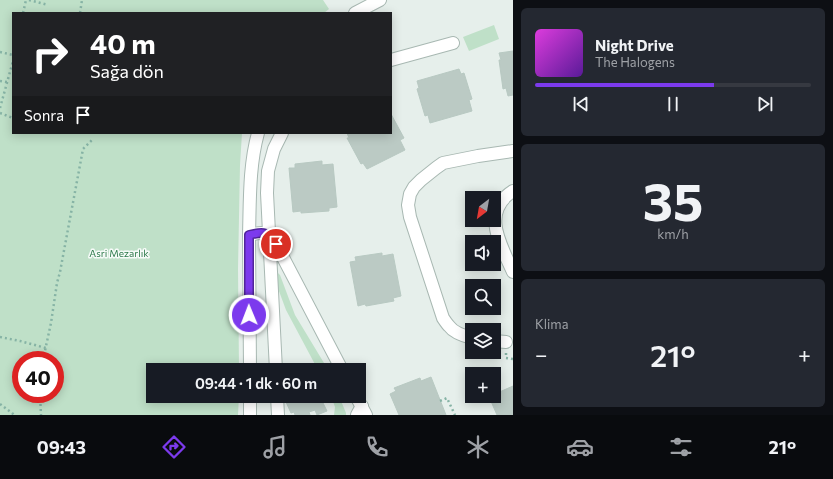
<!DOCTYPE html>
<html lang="tr">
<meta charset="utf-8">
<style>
body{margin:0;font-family:Commissioner,sans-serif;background:#242831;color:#f1f3f6;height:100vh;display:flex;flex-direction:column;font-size:15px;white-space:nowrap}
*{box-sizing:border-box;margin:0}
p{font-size:13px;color:#9ea1a6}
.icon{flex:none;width:22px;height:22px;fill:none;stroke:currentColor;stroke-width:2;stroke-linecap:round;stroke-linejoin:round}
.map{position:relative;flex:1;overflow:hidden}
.sheet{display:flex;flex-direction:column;gap:8px;padding:8px;background:#0d0f14;width:320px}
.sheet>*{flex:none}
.hud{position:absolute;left:12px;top:12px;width:380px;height:122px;border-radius:0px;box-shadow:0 2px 10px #0003;background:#202124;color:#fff;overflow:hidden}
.needle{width:26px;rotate:211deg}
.fabs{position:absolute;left:465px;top:191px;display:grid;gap:8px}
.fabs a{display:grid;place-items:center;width:36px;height:36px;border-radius:0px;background:#171b24;box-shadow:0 2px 10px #0003;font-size:20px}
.speed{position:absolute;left:12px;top:351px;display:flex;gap:8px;font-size:20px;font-weight:700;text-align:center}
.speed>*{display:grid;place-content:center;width:52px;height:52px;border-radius:50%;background:#171b24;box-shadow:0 2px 10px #0003;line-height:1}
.speed .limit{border:6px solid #d22;background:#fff;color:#111}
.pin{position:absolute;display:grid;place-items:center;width:34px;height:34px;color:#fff;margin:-17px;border:2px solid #fff;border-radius:50%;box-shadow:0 1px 4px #0007}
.me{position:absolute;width:44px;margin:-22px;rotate:359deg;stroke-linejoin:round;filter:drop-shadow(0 0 3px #0008)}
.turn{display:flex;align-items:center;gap:14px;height:84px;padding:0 12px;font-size:18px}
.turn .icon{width:52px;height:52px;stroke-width:2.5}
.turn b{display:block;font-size:28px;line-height:34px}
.then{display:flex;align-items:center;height:38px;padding:0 12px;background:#0003;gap:8px;font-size:15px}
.big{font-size:30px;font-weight:600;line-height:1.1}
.sheet .card{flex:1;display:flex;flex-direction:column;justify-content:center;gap:6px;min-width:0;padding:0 14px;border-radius:6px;background:#242831}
.sheet .dial{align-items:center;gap:0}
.dial b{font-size:52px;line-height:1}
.song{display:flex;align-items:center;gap:12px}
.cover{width:48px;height:48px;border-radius:6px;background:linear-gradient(135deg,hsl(300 70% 55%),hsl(270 70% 35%))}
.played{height:4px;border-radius:2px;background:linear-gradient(90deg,#7c3aed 65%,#363941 65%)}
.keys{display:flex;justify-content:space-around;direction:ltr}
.heat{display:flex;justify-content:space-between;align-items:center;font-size:22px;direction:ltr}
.trip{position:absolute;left:146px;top:363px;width:220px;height:40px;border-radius:0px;background:#171b24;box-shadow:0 2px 10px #0003;font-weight:600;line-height:40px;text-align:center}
.menu{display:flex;height:64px;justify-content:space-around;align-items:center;background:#090b0e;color:#9ea1a6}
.menu .icon{width:28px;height:28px}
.menu .on{color:#7c3aed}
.menu b{font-size:18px;color:#f1f3f6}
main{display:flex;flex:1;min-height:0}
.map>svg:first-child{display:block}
</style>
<main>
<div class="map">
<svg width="513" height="415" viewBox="0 0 513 415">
<rect width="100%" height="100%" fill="#e6efeb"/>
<path fill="#bfe0c8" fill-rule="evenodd" d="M0,0h323l6,9 -5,4h-311v120h229l-2,32 -2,104 1,101h-86v26h86l-1,19h-238zM21,360h34v34h-34z
M494,25l5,14 -30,12 -6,-14z
M277,272l3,3 15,40 29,48 3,7h-9l-32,-60 -10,-27z
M331,396h8l7,17v2h-12l1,-8z"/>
<path fill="#bbcac4" stroke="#b8c9c2" d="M513,51v44l-5,1 -2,-8 -3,1 -4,-29h2l-2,-7z
M459,69l2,5 3,-1 8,26 -3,1 3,11 -42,12 -2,-8 -3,1 -8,-27 2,-1 -2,-7z
M391,114l13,24 -4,2 5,10 -38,19 -4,-6 -2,1 -14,-26h2l-2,-5h44z
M322,161v4l11,-1 4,43 -8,1v3l-28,2v-2l-8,1 -4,-44h6v-4z
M382,253v3l11,-2 8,42 -8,2 1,3 -28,5 -1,-2 -7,2 -8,-44 6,-1 -1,-4z
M304,364l3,6h-13v-1z
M431,377l15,38h-47l-9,-21 6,-3 -2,-3 26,-10 1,3z
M513,386v29h-16l-7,-16 6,-2 -1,-3z
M285,396h40l1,3 -4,2 5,10 -10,4 -2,-5 -6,2 1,3h-15l-1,-3 -3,1 -5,-11 2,-1z"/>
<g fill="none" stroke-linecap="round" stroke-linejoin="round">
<g stroke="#a8b8b2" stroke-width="14">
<path id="minor" d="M391,60l62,-17
M513,191c-33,21 -12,54 0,81
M472,338c-8,-2 -18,-5 -23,-12 -2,-2 -4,-5 -6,-8l-33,-101 -2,-12 2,-11 4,-7 7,-7 15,-12 7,-5 35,-7 35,-5
M494,341l12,1
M276,370l-9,-177 1,-22 6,-22 8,-16
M277,396l1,19
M357,415l5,-9"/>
</g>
<g stroke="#a8b8b2" stroke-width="14">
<path id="tertiary" d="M355,13l25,-13
M249,235c1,-35 0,-69 9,-102
M250,370l-1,-135c16,-4 17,-3 27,9l66,126
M356,396l10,19
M250,415v-19"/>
</g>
<path stroke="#86b3a5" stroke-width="2.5" stroke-dasharray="2 3" stroke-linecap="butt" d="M29,0l19,5
M23,13l3,-13
M80,13l2,-13
M0,52l13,3
M0,81l7,1
M0,108l13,-47
M0,113l13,5
M0,337l20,4 26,7
M506,353v5l7,1
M43,360l8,-37 6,-40 3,-11 23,-123 9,-9
M40,394l1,21
M440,401l7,-3 8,17
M0,404l12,9 2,2"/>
<use href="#minor" stroke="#fff" stroke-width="12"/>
<use href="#tertiary" stroke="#fff" stroke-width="12"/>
</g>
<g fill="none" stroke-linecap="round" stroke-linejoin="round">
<g stroke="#51269a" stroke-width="10">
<path id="route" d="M249,315v-80c16,-4 17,-3 27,9"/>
</g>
<use href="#route" stroke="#7c3aed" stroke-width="7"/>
</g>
<g text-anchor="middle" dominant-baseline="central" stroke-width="3" stroke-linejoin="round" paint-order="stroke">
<g font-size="10" fill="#2d7a4b" stroke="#f7fbf9">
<text x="119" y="253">Asri Mezarlık</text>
</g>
</g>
</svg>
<div class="fabs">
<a><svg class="needle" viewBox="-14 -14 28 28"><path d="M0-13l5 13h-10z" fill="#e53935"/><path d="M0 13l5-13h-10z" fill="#9ea1a6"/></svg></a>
<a><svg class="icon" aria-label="sound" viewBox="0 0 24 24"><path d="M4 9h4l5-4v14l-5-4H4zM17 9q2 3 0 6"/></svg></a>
<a><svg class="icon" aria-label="search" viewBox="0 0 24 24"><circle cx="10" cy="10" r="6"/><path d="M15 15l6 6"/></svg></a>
<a><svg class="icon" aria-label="layers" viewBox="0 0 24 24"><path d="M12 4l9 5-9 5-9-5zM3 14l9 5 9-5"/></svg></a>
<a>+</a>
</div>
<div class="speed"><div class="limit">40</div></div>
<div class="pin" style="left:276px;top:244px;background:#d93025"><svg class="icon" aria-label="arrive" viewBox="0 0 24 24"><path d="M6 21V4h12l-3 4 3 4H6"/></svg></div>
<svg class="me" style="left:249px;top:315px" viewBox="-20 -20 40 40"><circle r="17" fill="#7c3aed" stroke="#fff" stroke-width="3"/><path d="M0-11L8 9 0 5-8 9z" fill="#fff"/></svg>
<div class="trip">09:44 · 1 dk · 60 m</div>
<div class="hud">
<div class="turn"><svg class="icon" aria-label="right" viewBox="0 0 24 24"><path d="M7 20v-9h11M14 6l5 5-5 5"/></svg><div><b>40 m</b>Sağa dön</div></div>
<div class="then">Sonra<svg class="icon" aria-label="arrive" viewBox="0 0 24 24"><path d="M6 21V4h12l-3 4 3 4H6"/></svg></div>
</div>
</div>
<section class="sheet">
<div class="card">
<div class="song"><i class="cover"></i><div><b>Night Drive</b><p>The Halogens</p></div></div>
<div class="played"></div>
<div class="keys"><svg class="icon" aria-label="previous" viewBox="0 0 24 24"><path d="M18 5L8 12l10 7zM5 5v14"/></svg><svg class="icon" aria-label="pause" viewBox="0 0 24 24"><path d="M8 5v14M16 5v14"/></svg><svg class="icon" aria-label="next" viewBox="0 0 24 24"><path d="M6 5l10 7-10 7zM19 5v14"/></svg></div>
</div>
<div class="card dial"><b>35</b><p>km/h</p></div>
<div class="card"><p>Klima</p>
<div class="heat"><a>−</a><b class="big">21°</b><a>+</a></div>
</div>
</section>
</main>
<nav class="menu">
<b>09:43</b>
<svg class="icon on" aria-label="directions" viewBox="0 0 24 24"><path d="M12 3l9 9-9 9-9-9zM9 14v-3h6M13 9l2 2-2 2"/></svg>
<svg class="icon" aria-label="music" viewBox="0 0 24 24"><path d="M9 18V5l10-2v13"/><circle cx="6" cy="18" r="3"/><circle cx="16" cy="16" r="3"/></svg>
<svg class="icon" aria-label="phone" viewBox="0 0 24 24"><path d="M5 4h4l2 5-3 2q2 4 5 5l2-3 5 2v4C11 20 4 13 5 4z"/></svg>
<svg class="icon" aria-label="climate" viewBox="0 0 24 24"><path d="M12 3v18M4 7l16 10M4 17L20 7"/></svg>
<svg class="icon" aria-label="car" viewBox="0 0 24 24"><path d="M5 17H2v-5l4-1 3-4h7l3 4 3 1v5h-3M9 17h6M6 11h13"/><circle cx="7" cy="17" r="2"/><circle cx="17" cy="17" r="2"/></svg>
<svg class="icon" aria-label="filters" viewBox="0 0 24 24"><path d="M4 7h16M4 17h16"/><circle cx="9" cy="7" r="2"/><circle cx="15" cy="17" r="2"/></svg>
<b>21°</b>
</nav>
